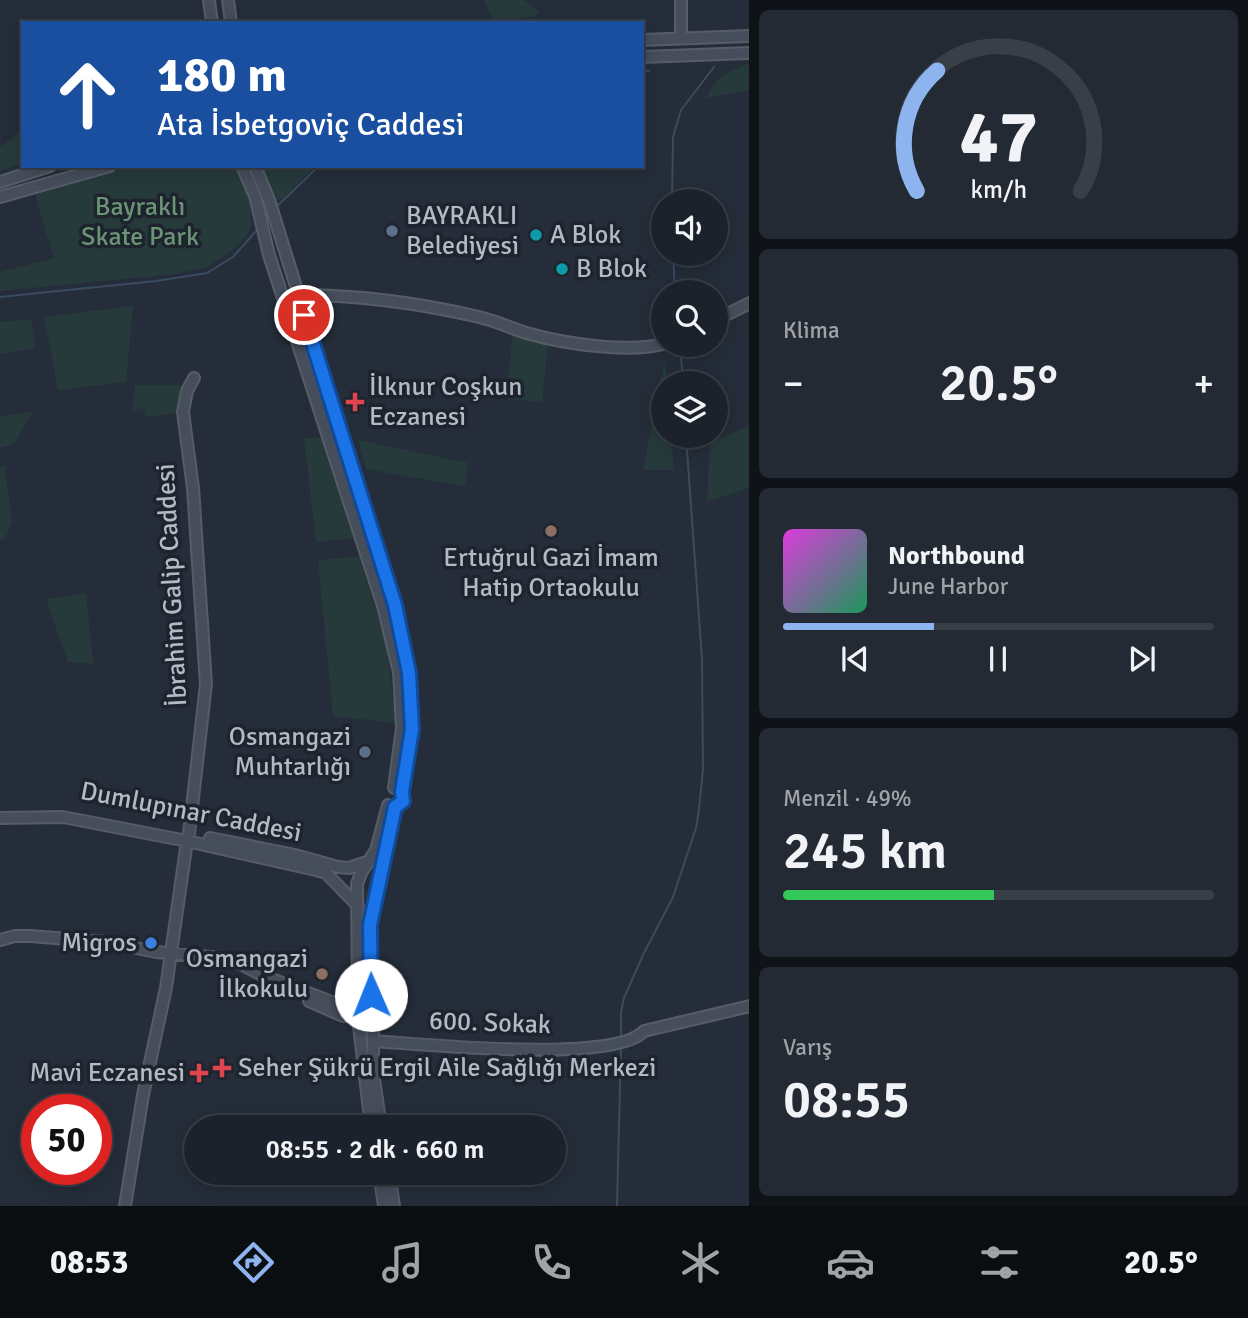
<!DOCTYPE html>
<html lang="tr">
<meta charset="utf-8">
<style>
body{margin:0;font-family:Signika,sans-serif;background:#242a33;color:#f1f3f6;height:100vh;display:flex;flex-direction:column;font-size:26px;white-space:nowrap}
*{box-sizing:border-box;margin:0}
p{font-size:23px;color:#a0a4a9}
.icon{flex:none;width:38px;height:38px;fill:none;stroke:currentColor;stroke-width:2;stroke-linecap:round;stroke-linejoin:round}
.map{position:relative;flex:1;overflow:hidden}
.sheet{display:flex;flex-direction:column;gap:10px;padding:10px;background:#0f1318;width:499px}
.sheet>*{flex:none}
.guide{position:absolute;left:21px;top:21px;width:623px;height:147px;border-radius:0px;box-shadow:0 4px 18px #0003,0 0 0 2px #393f47;background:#1a4fa0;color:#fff;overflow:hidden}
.fabs{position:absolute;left:651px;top:189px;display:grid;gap:14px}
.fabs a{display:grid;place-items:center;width:77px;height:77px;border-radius:50%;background:#1b222b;box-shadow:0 4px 18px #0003,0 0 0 2px #393f47;font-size:35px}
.speed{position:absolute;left:21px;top:1094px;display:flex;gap:14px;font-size:35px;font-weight:700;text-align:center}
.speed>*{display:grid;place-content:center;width:91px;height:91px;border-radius:50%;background:#1b222b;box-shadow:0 4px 18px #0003,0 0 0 2px #393f47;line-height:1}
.speed .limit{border:10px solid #d22;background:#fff;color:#111}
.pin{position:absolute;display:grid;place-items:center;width:60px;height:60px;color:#fff;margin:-30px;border:4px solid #fff;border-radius:50%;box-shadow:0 2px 7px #0007}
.me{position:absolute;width:77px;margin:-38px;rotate:359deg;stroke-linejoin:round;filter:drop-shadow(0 0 5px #0008)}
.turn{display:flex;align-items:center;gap:24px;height:147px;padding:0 21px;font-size:32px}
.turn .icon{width:91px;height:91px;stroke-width:2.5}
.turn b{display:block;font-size:49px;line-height:60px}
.big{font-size:52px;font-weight:600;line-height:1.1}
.sheet .card{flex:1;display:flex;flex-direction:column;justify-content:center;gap:10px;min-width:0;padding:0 24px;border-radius:10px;background:#242a33}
.sheet .dial{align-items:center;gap:0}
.dial svg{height:182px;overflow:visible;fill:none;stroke:#393f47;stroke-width:7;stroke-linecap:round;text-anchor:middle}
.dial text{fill:#f1f3f6;stroke:none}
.song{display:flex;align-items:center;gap:21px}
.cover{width:84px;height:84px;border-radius:10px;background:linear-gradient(135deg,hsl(300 70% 55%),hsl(150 70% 35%))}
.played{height:7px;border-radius:4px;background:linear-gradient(90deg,#8eb4ef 35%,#393f47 35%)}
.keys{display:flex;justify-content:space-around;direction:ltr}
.heat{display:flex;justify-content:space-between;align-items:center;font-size:38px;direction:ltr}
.charge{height:10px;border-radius:5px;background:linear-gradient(90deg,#34c759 49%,#393f47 0)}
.trip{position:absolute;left:184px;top:1115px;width:382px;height:70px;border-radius:35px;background:#1b222b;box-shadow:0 4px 18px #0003,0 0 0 2px #393f47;font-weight:600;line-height:70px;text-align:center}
.tab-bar{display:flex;height:112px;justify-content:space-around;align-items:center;background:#0b0e11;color:#a0a4a9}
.tab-bar .icon{width:49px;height:49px}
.tab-bar .current{color:#8eb4ef}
.tab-bar b{font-size:32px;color:#f1f3f6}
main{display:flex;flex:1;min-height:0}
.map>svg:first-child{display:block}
</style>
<main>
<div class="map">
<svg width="750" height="1206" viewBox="0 0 750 1206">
<rect width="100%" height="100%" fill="#242d39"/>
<path fill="#273a3b" d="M484,0h40l17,13 -9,4 -19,2 -4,4h-15z
M749,64v26l-43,8c10,-21 21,-27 43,-34z
M23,130v34l-23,7v-24z
M134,166h101l14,30 2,29 -5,12 -16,15 -22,15 -32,7 -176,17v-19l54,-14 -19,-63z
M260,166h56l-34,33 -5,1 -8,-8z
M133,306l-7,76 -68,8 -14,-73z
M31,319l4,29 -35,6v-32z
M513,332l35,11 -6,59 -36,-3z
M665,359l2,24h-4v53h8l3,34h-31z
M135,385h45l-1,28 -34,4 -1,-9 -12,2z
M31,412l1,2 -18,30 -14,4v-31z
M749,426v62l-42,14 3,-60z
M304,438h22l30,100 -40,4z
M358,440l110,23 -3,23 -99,-17z
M5,466l7,56 -7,17 -5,1v-73z
M359,556l28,92 9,75 -63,-7 -15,-156z
M86,593l7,71 -25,-2 -22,-63z"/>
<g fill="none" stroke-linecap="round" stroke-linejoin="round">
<path stroke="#3a4b61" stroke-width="2" d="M642,71h7
M672,201l1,-64 8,-27 33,-43
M276,207l43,-41
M673,254l2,38
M0,297l156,-16 51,-8 26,-16 24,-27
M680,345l3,38
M621,1037v-25l3,-14 19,-43 30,-58 23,-69 3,-19 4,-40 -1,-110 -16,-223
M617,1206l4,-160"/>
<g stroke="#565d67" stroke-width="14">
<path id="secondary" d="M209,0l3,23
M228,0l3,23
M681,0v38
M642,40l108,-4
M642,57l108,-4
M242,166l13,30 14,59 114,351 16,66 3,56 -8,60
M255,166l15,37 125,402 14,68 3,56 -10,63 1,9 -8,6
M0,182l50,-16
M0,197l110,-31
M298,295c61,0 121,8 181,22 17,4 34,12 51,17 36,10 97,19 133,10
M716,320l34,-17
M0,818l63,-1 124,24 129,29 10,3 32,33
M189,834l17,-150 -13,-196 -10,-76 4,-21 7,-13
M210,838l85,17 43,12 11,1 21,-7
M0,940l15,-4h15l76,6 50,10 75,7 33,17 73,28 12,-1
M358,993l-1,-109 4,-11 15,-23 12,-45
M309,1001l34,15h11
M358,1018l13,109
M373,1041c49,3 241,23 271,-10l106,-25
M381,1127l-8,-55v-58l3,-10 -5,-9c-1,-23 -3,-48 -1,-71 4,-39 18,-77 25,-117
M379,1172l5,34
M389,1172l5,34
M125,1206l18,-111 23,-107 21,-147"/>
</g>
<use href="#secondary" stroke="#464e5c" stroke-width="10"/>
</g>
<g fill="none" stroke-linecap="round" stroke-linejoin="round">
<g stroke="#114b97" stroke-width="18">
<path id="route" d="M304,315l91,290 14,68 3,56 -10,63 1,9 -8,6 -25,118 1,70"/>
</g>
<use href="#route" stroke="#1a73e8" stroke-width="12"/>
</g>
<g fill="#5c6f8a" stroke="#1d242e" stroke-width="2.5">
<circle cx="392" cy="231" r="7"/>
<circle cx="365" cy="752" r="7"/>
</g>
<g fill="#0f9aa8" stroke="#1d242e" stroke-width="2.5">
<circle cx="536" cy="235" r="7"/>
<circle cx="562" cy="269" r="7"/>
</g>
<g fill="#e0444e" stroke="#1d242e" stroke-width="2.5">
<path d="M351.5 391.5h7v7h7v7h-7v7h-7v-7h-7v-7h7z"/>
<path d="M218.5 1057.5h7v7h7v7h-7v7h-7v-7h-7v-7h7z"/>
<path d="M195.5 1062.5h7v7h7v7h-7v7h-7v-7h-7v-7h7z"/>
</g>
<g fill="#8d6e63" stroke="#1d242e" stroke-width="2.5">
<circle cx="551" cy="531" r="7"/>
<circle cx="322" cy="974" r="7"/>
</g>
<circle fill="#3f7fe0" stroke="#1d242e" stroke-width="2.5" cx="151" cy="943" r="7"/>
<g text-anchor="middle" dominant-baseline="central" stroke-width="7" stroke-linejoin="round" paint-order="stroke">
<g font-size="26" fill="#6b9475" stroke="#1d242e">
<text x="140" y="207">Bayraklı<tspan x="140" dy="30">Skate Park</tspan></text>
</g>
<g font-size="26" fill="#b3bac5" stroke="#1d242e" text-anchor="start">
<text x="406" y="216">BAYRAKLI<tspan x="406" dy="30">Belediyesi</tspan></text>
<text x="550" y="235">A Blok</text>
<text x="576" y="269">B Blok</text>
<text x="369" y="387">İlknur Coşkun<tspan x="369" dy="30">Eczanesi</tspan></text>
<text x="551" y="558" text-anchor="middle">Ertuğrul Gazi İmam<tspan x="551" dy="30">Hatip Ortaokulu</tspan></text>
<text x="351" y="737" text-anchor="end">Osmangazi<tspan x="351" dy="30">Muhtarlığı</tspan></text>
<text x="137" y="943" text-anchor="end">Migros</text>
<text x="308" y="959" text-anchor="end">Osmangazi<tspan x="308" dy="30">İlkokulu</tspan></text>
<text x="238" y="1068">Seher Şükrü Ergil Aile Sağlığı Merkezi</text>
<text x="185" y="1073" text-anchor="end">Mavi Eczanesi</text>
</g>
<g font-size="26" fill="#b3bac5" stroke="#1d242e">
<text transform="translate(172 585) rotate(-93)">İbrahim Galip Caddesi</text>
<text transform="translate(191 812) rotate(11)">Dumlupınar Caddesi</text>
<text transform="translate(490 1023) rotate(2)">600. Sokak</text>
</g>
</g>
</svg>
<div class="fabs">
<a><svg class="icon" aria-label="sound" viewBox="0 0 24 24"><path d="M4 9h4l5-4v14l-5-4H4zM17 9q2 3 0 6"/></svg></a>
<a><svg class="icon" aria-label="search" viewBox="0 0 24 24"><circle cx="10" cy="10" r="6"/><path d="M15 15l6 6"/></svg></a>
<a><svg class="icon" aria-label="layers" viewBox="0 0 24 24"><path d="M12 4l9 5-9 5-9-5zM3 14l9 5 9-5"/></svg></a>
</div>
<div class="speed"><div class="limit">50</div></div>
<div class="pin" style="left:304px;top:315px;background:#d93025"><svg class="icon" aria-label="arrive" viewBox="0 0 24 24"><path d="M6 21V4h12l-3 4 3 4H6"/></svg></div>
<svg class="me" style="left:371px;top:995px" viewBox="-20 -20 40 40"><circle r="19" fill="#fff"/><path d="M0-13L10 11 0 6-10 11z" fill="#1a73e8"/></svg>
<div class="trip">08:55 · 2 dk · 660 m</div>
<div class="guide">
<div class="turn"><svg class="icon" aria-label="ahead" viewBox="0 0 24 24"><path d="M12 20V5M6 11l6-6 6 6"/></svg><div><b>180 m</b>Ata İsbetgoviç Caddesi</div></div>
</div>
</div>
<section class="sheet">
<div class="card dial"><svg viewBox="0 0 100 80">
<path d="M14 69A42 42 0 1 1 86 69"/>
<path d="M14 69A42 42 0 0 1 23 16" stroke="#8eb4ef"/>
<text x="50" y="56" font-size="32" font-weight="700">47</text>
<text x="50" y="72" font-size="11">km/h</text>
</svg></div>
<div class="card"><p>Klima</p>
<div class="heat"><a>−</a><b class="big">20.5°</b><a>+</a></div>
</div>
<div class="card">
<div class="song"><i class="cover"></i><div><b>Northbound</b><p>June Harbor</p></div></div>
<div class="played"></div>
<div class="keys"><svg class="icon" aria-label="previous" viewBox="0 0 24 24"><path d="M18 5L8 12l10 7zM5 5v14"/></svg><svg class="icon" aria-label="pause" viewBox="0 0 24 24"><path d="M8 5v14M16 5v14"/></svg><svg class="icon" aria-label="next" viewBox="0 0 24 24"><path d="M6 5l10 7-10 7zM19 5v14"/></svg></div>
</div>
<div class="card"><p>Menzil · 49%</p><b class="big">245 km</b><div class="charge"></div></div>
<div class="card"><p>Varış</p><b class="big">08:55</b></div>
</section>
</main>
<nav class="tab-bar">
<b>08:53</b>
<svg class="icon current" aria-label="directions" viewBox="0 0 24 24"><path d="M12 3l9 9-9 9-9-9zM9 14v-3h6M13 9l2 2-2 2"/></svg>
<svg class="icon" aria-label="music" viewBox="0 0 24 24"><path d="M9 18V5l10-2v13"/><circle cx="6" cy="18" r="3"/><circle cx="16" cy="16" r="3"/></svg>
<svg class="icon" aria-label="phone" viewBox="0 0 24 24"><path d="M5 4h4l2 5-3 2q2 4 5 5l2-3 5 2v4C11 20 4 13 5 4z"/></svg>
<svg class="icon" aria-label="climate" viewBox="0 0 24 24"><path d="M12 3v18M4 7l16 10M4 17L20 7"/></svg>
<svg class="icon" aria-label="car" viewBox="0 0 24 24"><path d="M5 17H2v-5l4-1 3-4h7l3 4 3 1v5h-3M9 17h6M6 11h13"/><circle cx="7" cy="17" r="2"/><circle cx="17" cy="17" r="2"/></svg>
<svg class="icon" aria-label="filters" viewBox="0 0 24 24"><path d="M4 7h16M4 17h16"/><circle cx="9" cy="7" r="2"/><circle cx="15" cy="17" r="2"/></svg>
<b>20.5°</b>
</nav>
